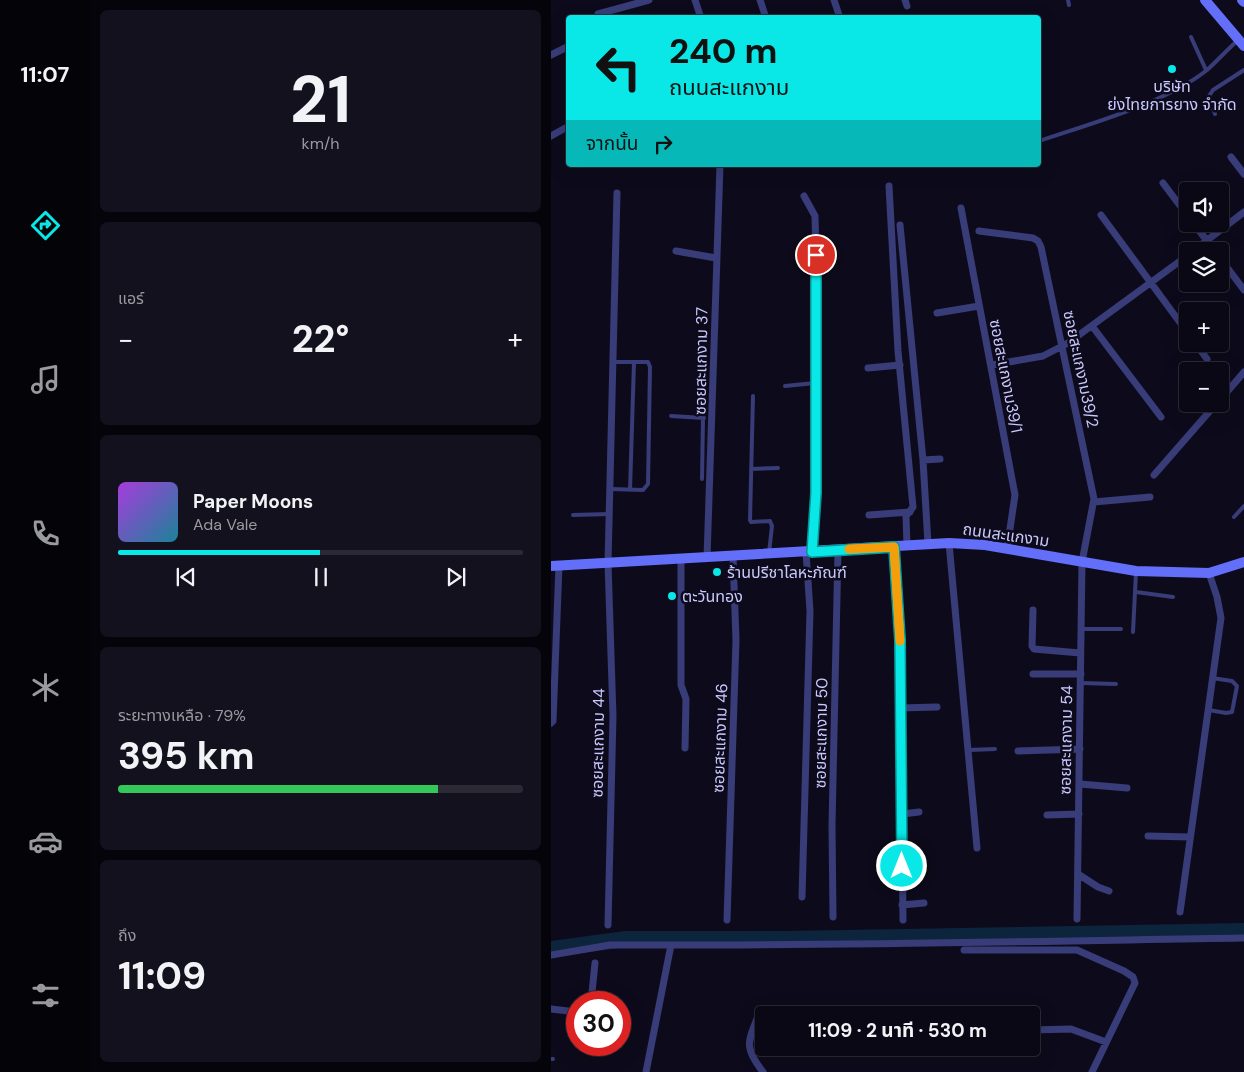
<!DOCTYPE html>
<html lang="th">
<meta charset="utf-8">
<style>
body{margin:0;font-family:"DM Sans","Noto Sans Thai",sans-serif;background:#13111d;color:#f1f3f6;height:100vh;display:flex;flex-direction:column;font-size:19px;white-space:nowrap}
*{box-sizing:border-box;margin:0}
p{font-size:16px;color:#999aa0}
.icon{flex:none;width:28px;height:28px;fill:none;stroke:currentColor;stroke-width:2;stroke-linecap:round;stroke-linejoin:round}
.map{position:relative;flex:1;overflow:hidden}
.drawer{display:flex;flex-direction:column;gap:10px;padding:10px;background:#06040b;width:461px}
.drawer>*{flex:none}
.top-card{position:absolute;left:15px;top:15px;width:475px;height:152px;border-radius:5px;box-shadow:0 5px 20px #0002,0 0 0 1px #2a2934;background:#09e7e7;color:#111;overflow:hidden}
.fabs{position:absolute;left:628px;top:182px;display:grid;gap:10px}
.fabs a{display:grid;place-items:center;width:50px;height:50px;border-radius:5px;background:#0a0814;box-shadow:0 5px 20px #0002,0 0 0 1px #2a2934;font-size:25px}
.speed{position:absolute;left:15px;top:991px;display:flex;gap:10px;font-size:25px;font-weight:700;text-align:center}
.speed>*{display:grid;place-content:center;width:65px;height:65px;border-radius:50%;background:#0a0814;box-shadow:0 5px 20px #0002,0 0 0 1px #2a2934;line-height:1}
.speed .limit{border:8px solid #d22;background:#fff;color:#111}
.pin{position:absolute;display:grid;place-items:center;width:42px;height:42px;color:#fff;margin:-21px;border:2px solid #fff;border-radius:50%;box-shadow:0 1px 5px #0007}
.me{position:absolute;width:55px;margin:-28px;rotate:0deg;stroke-linejoin:round;filter:drop-shadow(0 0 4px #0008)}
.turn{display:flex;align-items:center;gap:18px;height:105px;padding:0 20px;font-size:22px}
.turn .icon{width:65px;height:65px;stroke-width:2.5}
.turn b{display:block;font-size:35px;line-height:42px}
.then{display:flex;align-items:center;height:48px;padding:0 20px;background:#0003;gap:10px;font-size:19px}
.big{font-size:38px;font-weight:700;line-height:1.1}
.drawer .widget{flex:1;display:flex;flex-direction:column;justify-content:center;gap:8px;min-width:0;padding:0 18px;border-radius:8px;background:#13111d}
.drawer .dial{align-items:center;gap:0}
.dial b{font-size:65px;line-height:1}
.song{display:flex;align-items:center;gap:15px}
.cover{width:60px;height:60px;border-radius:8px;background:linear-gradient(135deg,hsl(280 70% 55%),hsl(190 70% 35%))}
.played{height:5px;border-radius:2px;background:linear-gradient(90deg,#09e7e7 50%,#2a2934 50%)}
.keys{display:flex;justify-content:space-around;direction:ltr}
.heat{display:flex;justify-content:space-between;align-items:center;font-size:28px;direction:ltr}
.charge{height:8px;border-radius:4px;background:linear-gradient(90deg,#34c759 79%,#2a2934 0)}
.trip{position:absolute;left:204px;top:1006px;width:285px;height:50px;border-radius:5px;background:#0a0814;box-shadow:0 5px 20px #0002,0 0 0 1px #2a2934;font-weight:700;line-height:50px;text-align:center}
main{display:flex;flex:1;min-height:0}
.menu{display:flex;flex-direction:column;width:90px;justify-content:space-around;align-items:center;background:#040308;color:#999aa0}
.menu .icon{width:35px;height:35px}
.menu .current{color:#09e7e7}
.menu b{font-size:22px;color:#f1f3f6}
.map>svg:first-child{display:block}
</style>
<main>
<nav class="menu">
<b>11:07</b>
<svg class="icon current" aria-label="directions" viewBox="0 0 24 24"><path d="M12 3l9 9-9 9-9-9zM9 14v-3h6M13 9l2 2-2 2"/></svg>
<svg class="icon" aria-label="music" viewBox="0 0 24 24"><path d="M9 18V5l10-2v13"/><circle cx="6" cy="18" r="3"/><circle cx="16" cy="16" r="3"/></svg>
<svg class="icon" aria-label="phone" viewBox="0 0 24 24"><path d="M5 4h4l2 5-3 2q2 4 5 5l2-3 5 2v4C11 20 4 13 5 4z"/></svg>
<svg class="icon" aria-label="climate" viewBox="0 0 24 24"><path d="M12 3v18M4 7l16 10M4 17L20 7"/></svg>
<svg class="icon" aria-label="car" viewBox="0 0 24 24"><path d="M5 17H2v-5l4-1 3-4h7l3 4 3 1v5h-3M9 17h6M6 11h13"/><circle cx="7" cy="17" r="2"/><circle cx="17" cy="17" r="2"/></svg>
<svg class="icon" aria-label="filters" viewBox="0 0 24 24"><path d="M4 7h16M4 17h16"/><circle cx="9" cy="7" r="2"/><circle cx="15" cy="17" r="2"/></svg>
</nav>
<section class="drawer">
<div class="widget dial"><b>21</b><p>km/h</p></div>
<div class="widget"><p>แอร์</p>
<div class="heat"><a>−</a><b class="big">22°</b><a>+</a></div>
</div>
<div class="widget">
<div class="song"><i class="cover"></i><div><b>Paper Moons</b><p>Ada Vale</p></div></div>
<div class="played"></div>
<div class="keys"><svg class="icon" aria-label="previous" viewBox="0 0 24 24"><path d="M18 5L8 12l10 7zM5 5v14"/></svg><svg class="icon" aria-label="pause" viewBox="0 0 24 24"><path d="M8 5v14M16 5v14"/></svg><svg class="icon" aria-label="next" viewBox="0 0 24 24"><path d="M6 5l10 7-10 7zM19 5v14"/></svg></div>
</div>
<div class="widget"><p>ระยะทางเหลือ · 79%</p><b class="big">395 km</b><div class="charge"></div></div>
<div class="widget"><p>ถึง</p><b class="big">11:09</b></div>
</section>
<div class="map">
<svg width="693" height="1072" viewBox="0 0 693 1072">
<rect width="100%" height="100%" fill="#0d0b1b"/>
<g fill="none" stroke-linecap="round" stroke-linejoin="round">
<path stroke="#0d243d" stroke-width="16" d="M0,949l75,-10h161l457,-8"/>
<path stroke="#383c78" stroke-width="4" d="M517,0l1,5
M640,37l15,33
M664,114l-6,-18 4,-6 31,-20
M488,141c50,-17 127,-38 168,-71 10,-9 20,-20 30,-29
M234,386l30,-3
M202,396l-3,124 1,2 19,-1 2,5 -3,27
M120,416l33,2
M200,469l27,-1
M151,479l1,-61
M60,489l32,1 5,-6 2,-117 -2,-5h-35
M79,490l4,-128
M22,515l37,-1
M683,517l10,-11
M585,592l37,5
M530,629h40
M582,632l3,-60
M530,683l35,1
M658,710l17,3 6,-1 5,-26 -5,-5 -20,-3
M418,750l26,-1
M0,1059h2"/>
<path stroke="#383c78" stroke-width="7" d="M144,0l6,18
M209,0l6,18
M283,0l6,18
M354,0l2,6
M47,14l51,-14
M0,55l18,-9
M0,136l18,-10
M680,157l13,17
M612,183l24,32
M338,186l9,165 15,156 -7,9 1,30
M253,196l11,20 2,78 -1,199 -4,59
M410,208l54,287 -8,54
M550,215l86,117
M643,224l21,27
M349,225l23,235 5,84
M428,231l54,7 5,3 3,6 53,252 -12,63 -5,357
M125,251l40,7
M642,251l51,-39
M669,258l24,32
M386,313l42,-7
M541,326l69,91
M645,344l11,15
M441,365l51,-9 25,-13 119,-87
M317,368l32,-3
M669,400l24,-28
M372,460l17,-1
M603,475l62,-71
M543,502l56,-5
M318,515l41,-3
M398,543l28,305
M343,547l6,93 3,280
M156,558l13,-393
M130,559v126l5,14 -1,49
M482,610l-1,36 2,3 46,4
M482,674h48
M349,708l37,-1
M0,723l2,-2 6,-156
M467,751l62,-2
M529,784l47,4
M351,814l17,-2
M496,815l32,-1
M597,836l42,1
M527,874l20,13 11,4
M251,897l8,-286 -4,-59
M351,905l22,-2
M629,912l41,-294 -4,-21 -8,-24
M282,917l-1,-92 6,-275
M176,920l9,-280 -3,-84
M57,925l5,-209 -5,-153 9,-370
M120,945c191,0 382,-4 573,-7
M413,950h113l47,21 9,6 2,6 -43,89
M0,955l59,-10h61l-25,127
M40,1002l4,-39
M0,1009l26,3
M209,1011c-11,30 -18,34 3,61
M480,1030l40,-1 35,13"/>
<path stroke="#636ef9" stroke-width="10" d="M654,0l39,46
M691,0l2,2
M0,566l398,-23 36,2 151,26 73,2 35,-11"/>
</g>
<g fill="none" stroke-linecap="round" stroke-linejoin="round">
<g stroke="#069696" stroke-width="12">
<path id="route" d="M265,255v238l-4,59 82,-5 6,93 2,226"/>
</g>
<use href="#route" stroke="#09e7e7" stroke-width="9"/>
<path stroke="#f59e0b" stroke-width="9" d="M298,549l45,-2 6,94"/>
</g>
<g fill="#09e7e7" stroke="#0d0b1b" stroke-width="2">
<circle cx="621" cy="69" r="5"/>
<circle cx="166" cy="572" r="5"/>
<circle cx="121" cy="596" r="5"/>
</g>
<g text-anchor="middle" dominant-baseline="central" stroke-width="5" stroke-linejoin="round" paint-order="stroke">
<g font-size="16" fill="#c8c8fd" stroke="#0d0b1b" text-anchor="start">
<text x="621" y="86" text-anchor="middle">บริษัท<tspan x="621" dy="18">ย่งไทยการยาง จำกัด</tspan></text>
<text x="176" y="572">ร้านปรีชาโลหะภัณฑ์</text>
<text x="131" y="596">ตะวันทอง</text>
</g>
<g font-size="16" fill="#c8c8fd" stroke="#0d0b1b">
<text transform="translate(150 361) rotate(-89)">ซอยสะแกงาม 37</text>
<text transform="translate(530 369) rotate(78)">ซอยสะแกงาม39/2</text>
<text transform="translate(455 376) rotate(79)">ซอยสะแกงาม39/1</text>
<text transform="translate(455 535) rotate(8)">ถนนสะแกงาม</text>
<text transform="translate(270 733) rotate(-89)">ซอยสะแกงาม 50</text>
<text transform="translate(169 738) rotate(-88)">ซอยสะแกงาม 46</text>
<text transform="translate(515 740) rotate(-89)">ซอยสะแกงาม 54</text>
<text transform="translate(47 743) rotate(-89)">ซอยสะแกงาม 44</text>
</g>
</g>
</svg>
<div class="fabs">
<a><svg class="icon" aria-label="sound" viewBox="0 0 24 24"><path d="M4 9h4l5-4v14l-5-4H4zM17 9q2 3 0 6"/></svg></a>
<a><svg class="icon" aria-label="layers" viewBox="0 0 24 24"><path d="M12 4l9 5-9 5-9-5zM3 14l9 5 9-5"/></svg></a>
<a>+</a>
<a>−</a>
</div>
<div class="speed"><div class="limit">30</div></div>
<div class="pin" style="left:265px;top:255px;background:#d93025"><svg class="icon" aria-label="arrive" viewBox="0 0 24 24"><path d="M6 21V4h12l-3 4 3 4H6"/></svg></div>
<svg class="me" style="left:351px;top:866px" viewBox="-20 -20 40 40"><circle r="17" fill="#09e7e7" stroke="#fff" stroke-width="3"/><path d="M0-11L8 9 0 5-8 9z" fill="#fff"/></svg>
<div class="trip">11:09 · 2 นาที · 530 m</div>
<div class="top-card">
<div class="turn"><svg class="icon" aria-label="left" viewBox="0 0 24 24"><path d="M17 20v-9H6M10 6l-5 5 5 5"/></svg><div><b>240 m</b>ถนนสะแกงาม</div></div>
<div class="then">จากนั้น<svg class="icon" aria-label="right" viewBox="0 0 24 24"><path d="M7 20v-9h11M14 6l5 5-5 5"/></svg></div>
</div>
</div>
</main>
